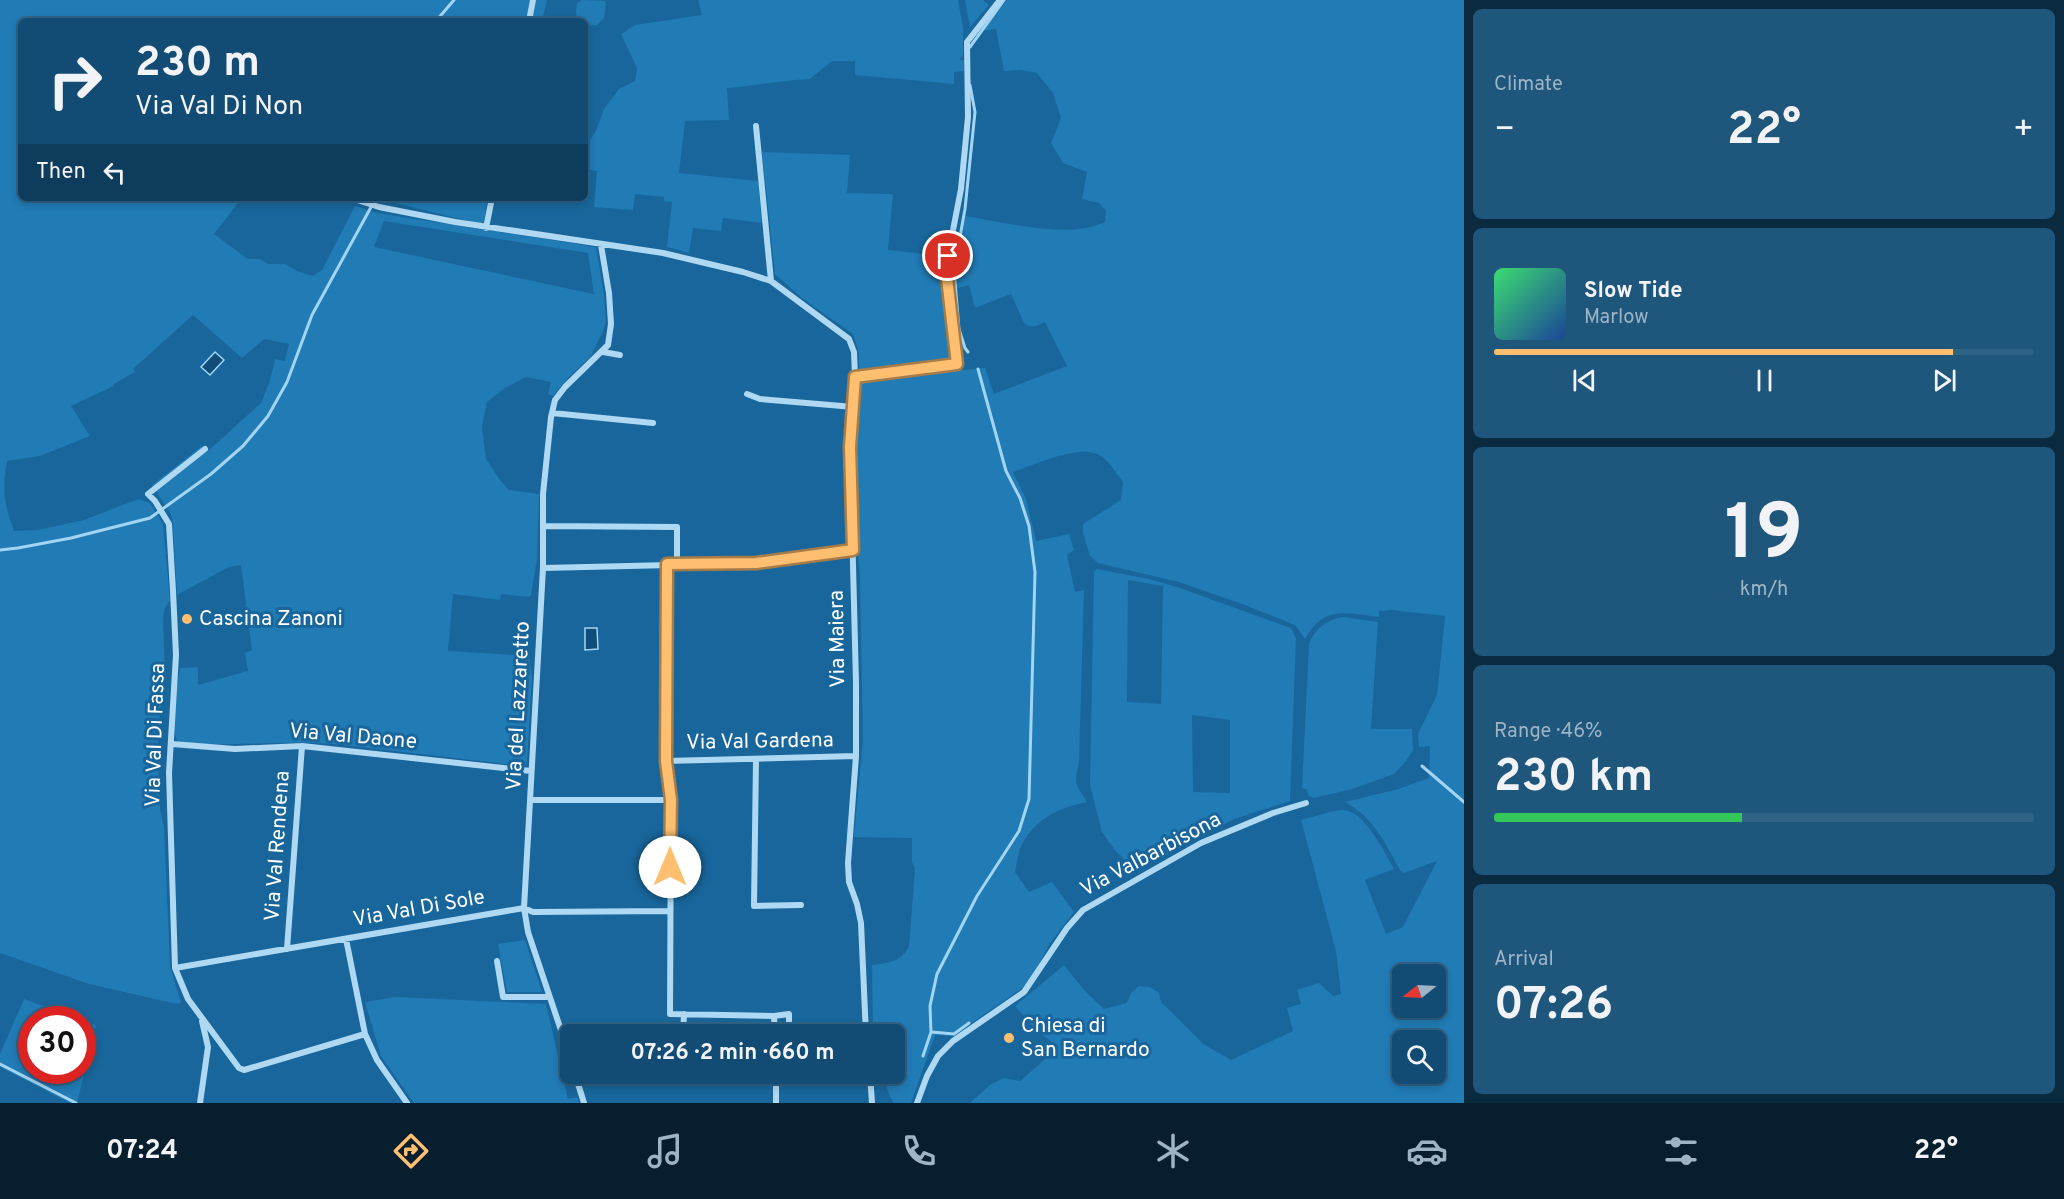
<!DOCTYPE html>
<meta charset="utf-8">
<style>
body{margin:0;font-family:Overpass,sans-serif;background:#1f567c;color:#f1f3f6;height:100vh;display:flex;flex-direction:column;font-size:22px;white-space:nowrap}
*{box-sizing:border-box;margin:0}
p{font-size:20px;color:#9cb4c5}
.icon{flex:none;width:33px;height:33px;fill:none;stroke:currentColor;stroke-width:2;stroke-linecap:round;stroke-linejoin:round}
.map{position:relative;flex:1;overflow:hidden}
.panel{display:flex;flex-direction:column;gap:9px;padding:9px;background:#0a2a40;width:600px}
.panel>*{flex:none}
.guide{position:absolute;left:18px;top:18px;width:570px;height:183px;border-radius:9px;box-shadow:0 3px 9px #0003,0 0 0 2px #316386;background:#124c74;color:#f1f3f6;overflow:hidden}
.needle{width:39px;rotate:252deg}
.controls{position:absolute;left:1392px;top:964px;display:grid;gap:12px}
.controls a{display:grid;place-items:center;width:54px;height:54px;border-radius:9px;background:#124c74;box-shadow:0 3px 9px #0003,0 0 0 2px #316386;font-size:30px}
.speed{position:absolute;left:18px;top:1006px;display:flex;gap:12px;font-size:30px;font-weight:700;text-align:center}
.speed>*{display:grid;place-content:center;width:78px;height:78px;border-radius:50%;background:#124c74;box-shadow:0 3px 9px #0003,0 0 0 2px #316386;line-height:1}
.speed .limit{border:9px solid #d22;background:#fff;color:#111}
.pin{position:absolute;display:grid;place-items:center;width:51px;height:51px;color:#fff;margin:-26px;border:3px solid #fff;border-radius:50%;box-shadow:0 2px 6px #0007}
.me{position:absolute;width:66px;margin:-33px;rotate:0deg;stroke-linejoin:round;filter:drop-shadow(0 0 4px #0008)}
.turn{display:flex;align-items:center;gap:21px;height:126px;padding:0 18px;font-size:27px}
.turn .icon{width:78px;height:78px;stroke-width:2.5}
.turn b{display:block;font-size:42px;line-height:51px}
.then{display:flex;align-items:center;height:57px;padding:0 18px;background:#0003;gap:12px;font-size:22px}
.big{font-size:45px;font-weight:700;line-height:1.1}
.panel .card{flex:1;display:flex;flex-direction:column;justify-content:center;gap:9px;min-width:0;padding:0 21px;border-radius:9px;background:#1f567c}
.panel .dial{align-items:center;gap:0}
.dial b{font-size:78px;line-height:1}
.song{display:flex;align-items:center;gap:18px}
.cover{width:72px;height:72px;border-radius:9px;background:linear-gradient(135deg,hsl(140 70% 55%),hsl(220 70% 35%))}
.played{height:6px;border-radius:3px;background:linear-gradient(90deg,#ffbf70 85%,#316386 85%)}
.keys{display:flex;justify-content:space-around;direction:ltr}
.heat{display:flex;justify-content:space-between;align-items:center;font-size:33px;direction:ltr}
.charge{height:9px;border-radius:4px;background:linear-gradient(90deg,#34c759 46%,#316386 0)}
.trip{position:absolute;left:560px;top:1024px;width:345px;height:60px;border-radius:9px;background:#124c74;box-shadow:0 3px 9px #0003,0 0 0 2px #316386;font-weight:700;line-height:60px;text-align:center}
.menu{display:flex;height:96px;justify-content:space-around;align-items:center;background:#071e2e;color:#9cb4c5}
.menu .icon{width:42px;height:42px}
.menu .current{color:#ffbf70}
.menu b{font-size:27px;color:#f1f3f6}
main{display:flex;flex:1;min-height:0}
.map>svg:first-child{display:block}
</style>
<main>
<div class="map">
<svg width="1464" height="1103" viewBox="0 0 1464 1103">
<rect width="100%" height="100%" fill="#18669b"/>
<path fill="#217bb5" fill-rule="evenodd" d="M0,0h547l-5,21h-521v177h229l-12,5 -24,31 34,25h11l10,5h16l14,8 14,4 9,-6 33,-64 22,7 219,34 8,47 2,27 -2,8 -13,27 -23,22 -15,18 -5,-2 3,-12 -25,-5 -21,11 -18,14 -5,25 4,32 14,21 9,10 30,4 -2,65 -6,36 -2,2 -28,-3 -1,6 -47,-6 -5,57 81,5 3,21 -5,85 -3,4 -190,-22c-52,-4 -103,3 -155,-1 -11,-14 -2,-57 1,-75l18,-1v18l50,-14 -3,-18 7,-3 -11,-85 -12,2 -52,28 -4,-72 -2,-9 -19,-29 50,-39 6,5 53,-48 9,-22 5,-22 10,2 4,-17 -25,-5 -22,19 -49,-43 -60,54 2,3 -21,12v2l-43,20 19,30 -50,20 -33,5c-5,31 -3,41 7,70l24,-1 46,-10 54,-21 12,4 13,21 7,76 -5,8 -2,9 2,59 -6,45 -1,33 2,55 4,18 6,139 11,37 -4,1 -88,-20 -89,-31zM384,221l204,32 6,41 -220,-47z
M582,0l24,1 -2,17 -7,7 -12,1v-5h-6c-4,-6 -3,-11 -2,-18z
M698,0h260l5,27v29l-3,2v2h4v11l-10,1v12l-99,-9v-14h-23l-22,18c-27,1 -55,7 -83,9l2,32 -44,1 -6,52 79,8 4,42 -39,-5 -2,13 -28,-3 -4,25 -22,-6 5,-45 -8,-1v-4l-29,-3 -2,16 -39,-3 3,-36 -12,-2v-21l11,-17 8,-22 15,-20 16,-8 2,-13 -16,-34 14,-9 67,-10z
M965,0h18l6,5 -19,22z
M1007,0h457v1103h-494l20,-18 14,-7 16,3 39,-34 -23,-17 -21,-24 49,-41 20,25 20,19 23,-6 4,-10 8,-7 11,1 9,6 2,9 41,41 29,17 62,-29 -6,-23 14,-4 -4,-14 22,-7 14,13 8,-2 -5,-43 -35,-131c13,-3 28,-9 41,-10 22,-1 43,43 52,59l-29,11 21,54 17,-7 34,-66 -33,12 -4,-3c-15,-27 -26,-52 -55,-68l53,-13 31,-11 1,-32 -11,1 -1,-13 19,-39 8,-79 -54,-6 -12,1v6c-33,-4 -55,-12 -74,22l-10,-14 -50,-20 -66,-23 -81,-19 -8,-7 -7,-23v-9l38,-24 2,-18c-8,-10 -16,-26 -29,-29 -21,-6 -60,12 -81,19l13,27 10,42 33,-7 5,16 -7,5 8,37 9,-2 -5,172c-5,24 -4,20 8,40 -29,6 -50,16 -65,42 -4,8 -5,19 -7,28l14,20 23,-10 22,30 -25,33 -18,34 -9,9 -69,48 -18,-1 -24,68h-18l-12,-29h13v-39h-21l-1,-70c16,-2 30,-3 37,-19l6,-77 -3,-7v-24l-58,-1 9,-97 -3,-162 -5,-65 1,-79 4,-55 125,-11 9,26 73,-28 -22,-44c-8,3 -13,8 -21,1l-13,-29 -36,14 -6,-23 -12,3 1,-28 7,-44c41,6 101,24 140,6l1,-11 -7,-8 -17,-4 5,-27 -24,-9 -12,-20 10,-25 -8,-25 -16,-20 -16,-3 -17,1 -8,-42 -14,2zM1402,975h34v33h-34zM1402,1041h34v33h-34z
M762,152l88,3 -3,38 46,1 -5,56 56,6c-1,18 -2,36 1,54 3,15 11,33 5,48 -14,12 -69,13 -89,15l-2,-2v-18l-6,-19 -51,-36 -27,-24z
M376,198h112l-4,23 -4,3z
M1097,569l52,10 28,8 114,41 5,10 -6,163 -56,18 -96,51 -10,-6 -14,-15 -12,-17 -12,-47 4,-213zM1128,580l35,6 -2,118 -34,-2zM1192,715l38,5v73l-37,-1z
M1343,617l35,5 -7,107h41l1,21 -7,11 -12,13 -42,15 -38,9 -5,-2 -2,-6 -5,-2 7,-144c6,-16 17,-24 34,-27z
M525,940l17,52h-35l-9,-48z
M395,997l151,7 22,95 9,-2 2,6h-165l-33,-47 -16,-54z
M24,999l58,21h-50v51h50v-51l14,5 -19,78h-7l-70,-36v-13z"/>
<path fill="#104d79" stroke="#a2d5f4" stroke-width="1.5" d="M215,352l9,8 -14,15 -9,-8z
M585,628h12l1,21 -13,1z"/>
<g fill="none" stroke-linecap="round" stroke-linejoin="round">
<path stroke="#a2d5f4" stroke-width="3" d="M436,21l18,-21
M970,47l34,-47
M968,352l-3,-4 -6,-19 -5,-59 11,-61 10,-97 -5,-27
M0,550l18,-2 53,-10 79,-20 61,-44 32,-28 25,-30 19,-34 25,-67 64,-117
M1422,766l42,36
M932,1032l22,2 15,-11
M923,1056l8,-24 -1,-26 7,-32 40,-78 42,-65 10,-32 6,-227 -6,-46 -9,-28 -14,-27 -28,-102
M0,1064l76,39"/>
<path stroke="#afd8f2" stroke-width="6" d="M529,21l4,-21
M756,126l15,155
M351,198l28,9 76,15 208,31 80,19 28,9 78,58 5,13 1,25 -5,70 6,236v73l-8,107 1,19 8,22 4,19 5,112
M332,199l3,-1
M486,228l6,-30
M603,352l17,3
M855,377l102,-13 -10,-86 1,-22 13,-67 7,-72 -1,-75 33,-42
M747,394l13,5 94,8
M552,413l101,10
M205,449l-57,45 7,7 14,23 4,67 3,64 -7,118 6,195 13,31 51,69 5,2 121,-36
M543,526l134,1v37
M667,564l-1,197 5,39 -1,214 104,2 1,19
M543,568l213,-5 97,-13
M172,744l63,5 67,-3 229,25
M756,759l-2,147 47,-1
M666,761l190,-5
M530,800h141
M346,939l19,95 12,26 30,43
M287,949l15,-203
M497,961l6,36h46
M175,968l349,-60 9,4 137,-1
M774,1016l15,-2v21
M683,1035l1,-21
M570,1057l-42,-125 -4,-24 19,-340v-74l8,-77 4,-17 10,-13 43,-42 3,-21 -2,-31 -8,-48
M575,1074l9,29
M776,1074v29
M870,1074l2,29
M200,1103l8,-56 -6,-26
M917,1103l10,-27 11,-20 15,-15 71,-49 43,-64 16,-18 118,-67 72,-30 33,-10"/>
</g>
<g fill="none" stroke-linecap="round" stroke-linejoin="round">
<g stroke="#a67c49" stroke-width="15">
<path id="route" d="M670,867l1,-67 -5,-39 1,-197 89,-1 97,-13 -3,-103 5,-70 102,-13 -10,-86 1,-22"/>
</g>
<use href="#route" stroke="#ffbf70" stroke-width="10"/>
</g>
<g fill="#ffbf70" stroke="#18669b" stroke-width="2">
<circle cx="187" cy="619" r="6"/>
<circle cx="1009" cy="1038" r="6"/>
</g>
<g text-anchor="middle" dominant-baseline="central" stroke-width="6" stroke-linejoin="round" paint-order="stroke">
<g font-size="21" fill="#fff" stroke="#18669b" text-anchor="start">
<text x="199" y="619">Cascina Zanoni</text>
<text x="1021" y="1026">Chiesa di<tspan x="1021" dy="24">San Bernardo</tspan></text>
</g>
<g font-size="21" fill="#fff" stroke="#18669b">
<text transform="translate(838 639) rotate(-91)">Via Maiera</text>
<text transform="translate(519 706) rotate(-87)">Via del Lazzaretto</text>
<text transform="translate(156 735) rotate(-88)">Via Val Di Fassa</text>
<text transform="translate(353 737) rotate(5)">Via Val Daone</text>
<text transform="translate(760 742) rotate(-1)">Via Val Gardena</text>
<text transform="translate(278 846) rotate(-86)">Via Val Rendena</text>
<text transform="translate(1151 855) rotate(-28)">Via Valbarbisona</text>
<text transform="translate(419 909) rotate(-10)">Via Val Di Sole</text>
</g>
</g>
</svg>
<div class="controls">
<a><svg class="needle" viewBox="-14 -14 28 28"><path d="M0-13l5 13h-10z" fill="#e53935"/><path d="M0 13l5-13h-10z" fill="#9cb4c5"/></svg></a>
<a><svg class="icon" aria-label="search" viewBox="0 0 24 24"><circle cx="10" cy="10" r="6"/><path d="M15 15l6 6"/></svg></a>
</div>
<div class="speed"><div class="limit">30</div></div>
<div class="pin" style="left:948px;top:256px;background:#d93025"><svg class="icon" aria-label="arrive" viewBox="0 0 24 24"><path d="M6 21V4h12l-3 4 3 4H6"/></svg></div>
<svg class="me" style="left:670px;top:867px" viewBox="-20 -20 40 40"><circle r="19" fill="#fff"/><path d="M0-13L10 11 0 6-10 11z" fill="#ffbf70"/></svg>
<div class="trip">07:26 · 2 min · 660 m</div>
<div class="guide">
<div class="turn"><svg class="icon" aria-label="right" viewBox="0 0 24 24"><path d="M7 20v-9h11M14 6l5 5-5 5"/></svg><div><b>230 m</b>Via Val Di Non</div></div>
<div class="then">Then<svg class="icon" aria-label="left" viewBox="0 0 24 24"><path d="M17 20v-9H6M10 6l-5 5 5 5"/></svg></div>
</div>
</div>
<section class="panel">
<div class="card"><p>Climate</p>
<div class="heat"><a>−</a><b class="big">22°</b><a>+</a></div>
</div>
<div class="card">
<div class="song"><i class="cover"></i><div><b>Slow Tide</b><p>Marlow</p></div></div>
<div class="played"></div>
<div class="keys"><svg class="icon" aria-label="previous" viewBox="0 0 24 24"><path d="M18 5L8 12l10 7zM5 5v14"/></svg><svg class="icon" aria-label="pause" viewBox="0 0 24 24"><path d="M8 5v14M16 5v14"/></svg><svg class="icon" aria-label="next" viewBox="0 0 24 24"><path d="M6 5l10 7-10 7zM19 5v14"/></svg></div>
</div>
<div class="card dial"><b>19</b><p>km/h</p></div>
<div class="card"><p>Range · 46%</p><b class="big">230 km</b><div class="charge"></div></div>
<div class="card"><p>Arrival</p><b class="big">07:26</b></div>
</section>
</main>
<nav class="menu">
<b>07:24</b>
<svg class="icon current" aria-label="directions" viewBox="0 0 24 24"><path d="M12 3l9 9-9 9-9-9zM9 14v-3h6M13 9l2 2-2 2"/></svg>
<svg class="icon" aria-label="music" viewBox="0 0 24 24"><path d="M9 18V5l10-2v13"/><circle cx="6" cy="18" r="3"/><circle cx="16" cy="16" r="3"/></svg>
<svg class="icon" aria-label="phone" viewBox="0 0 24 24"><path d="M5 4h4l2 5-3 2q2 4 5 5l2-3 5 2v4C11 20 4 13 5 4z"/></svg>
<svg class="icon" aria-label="climate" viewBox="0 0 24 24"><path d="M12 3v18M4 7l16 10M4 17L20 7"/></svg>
<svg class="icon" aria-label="car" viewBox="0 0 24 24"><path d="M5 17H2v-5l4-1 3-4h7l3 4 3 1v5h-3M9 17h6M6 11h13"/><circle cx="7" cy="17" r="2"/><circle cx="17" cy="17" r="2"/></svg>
<svg class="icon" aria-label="filters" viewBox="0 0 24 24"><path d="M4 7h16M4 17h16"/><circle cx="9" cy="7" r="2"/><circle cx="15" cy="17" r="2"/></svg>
<b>22°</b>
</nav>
